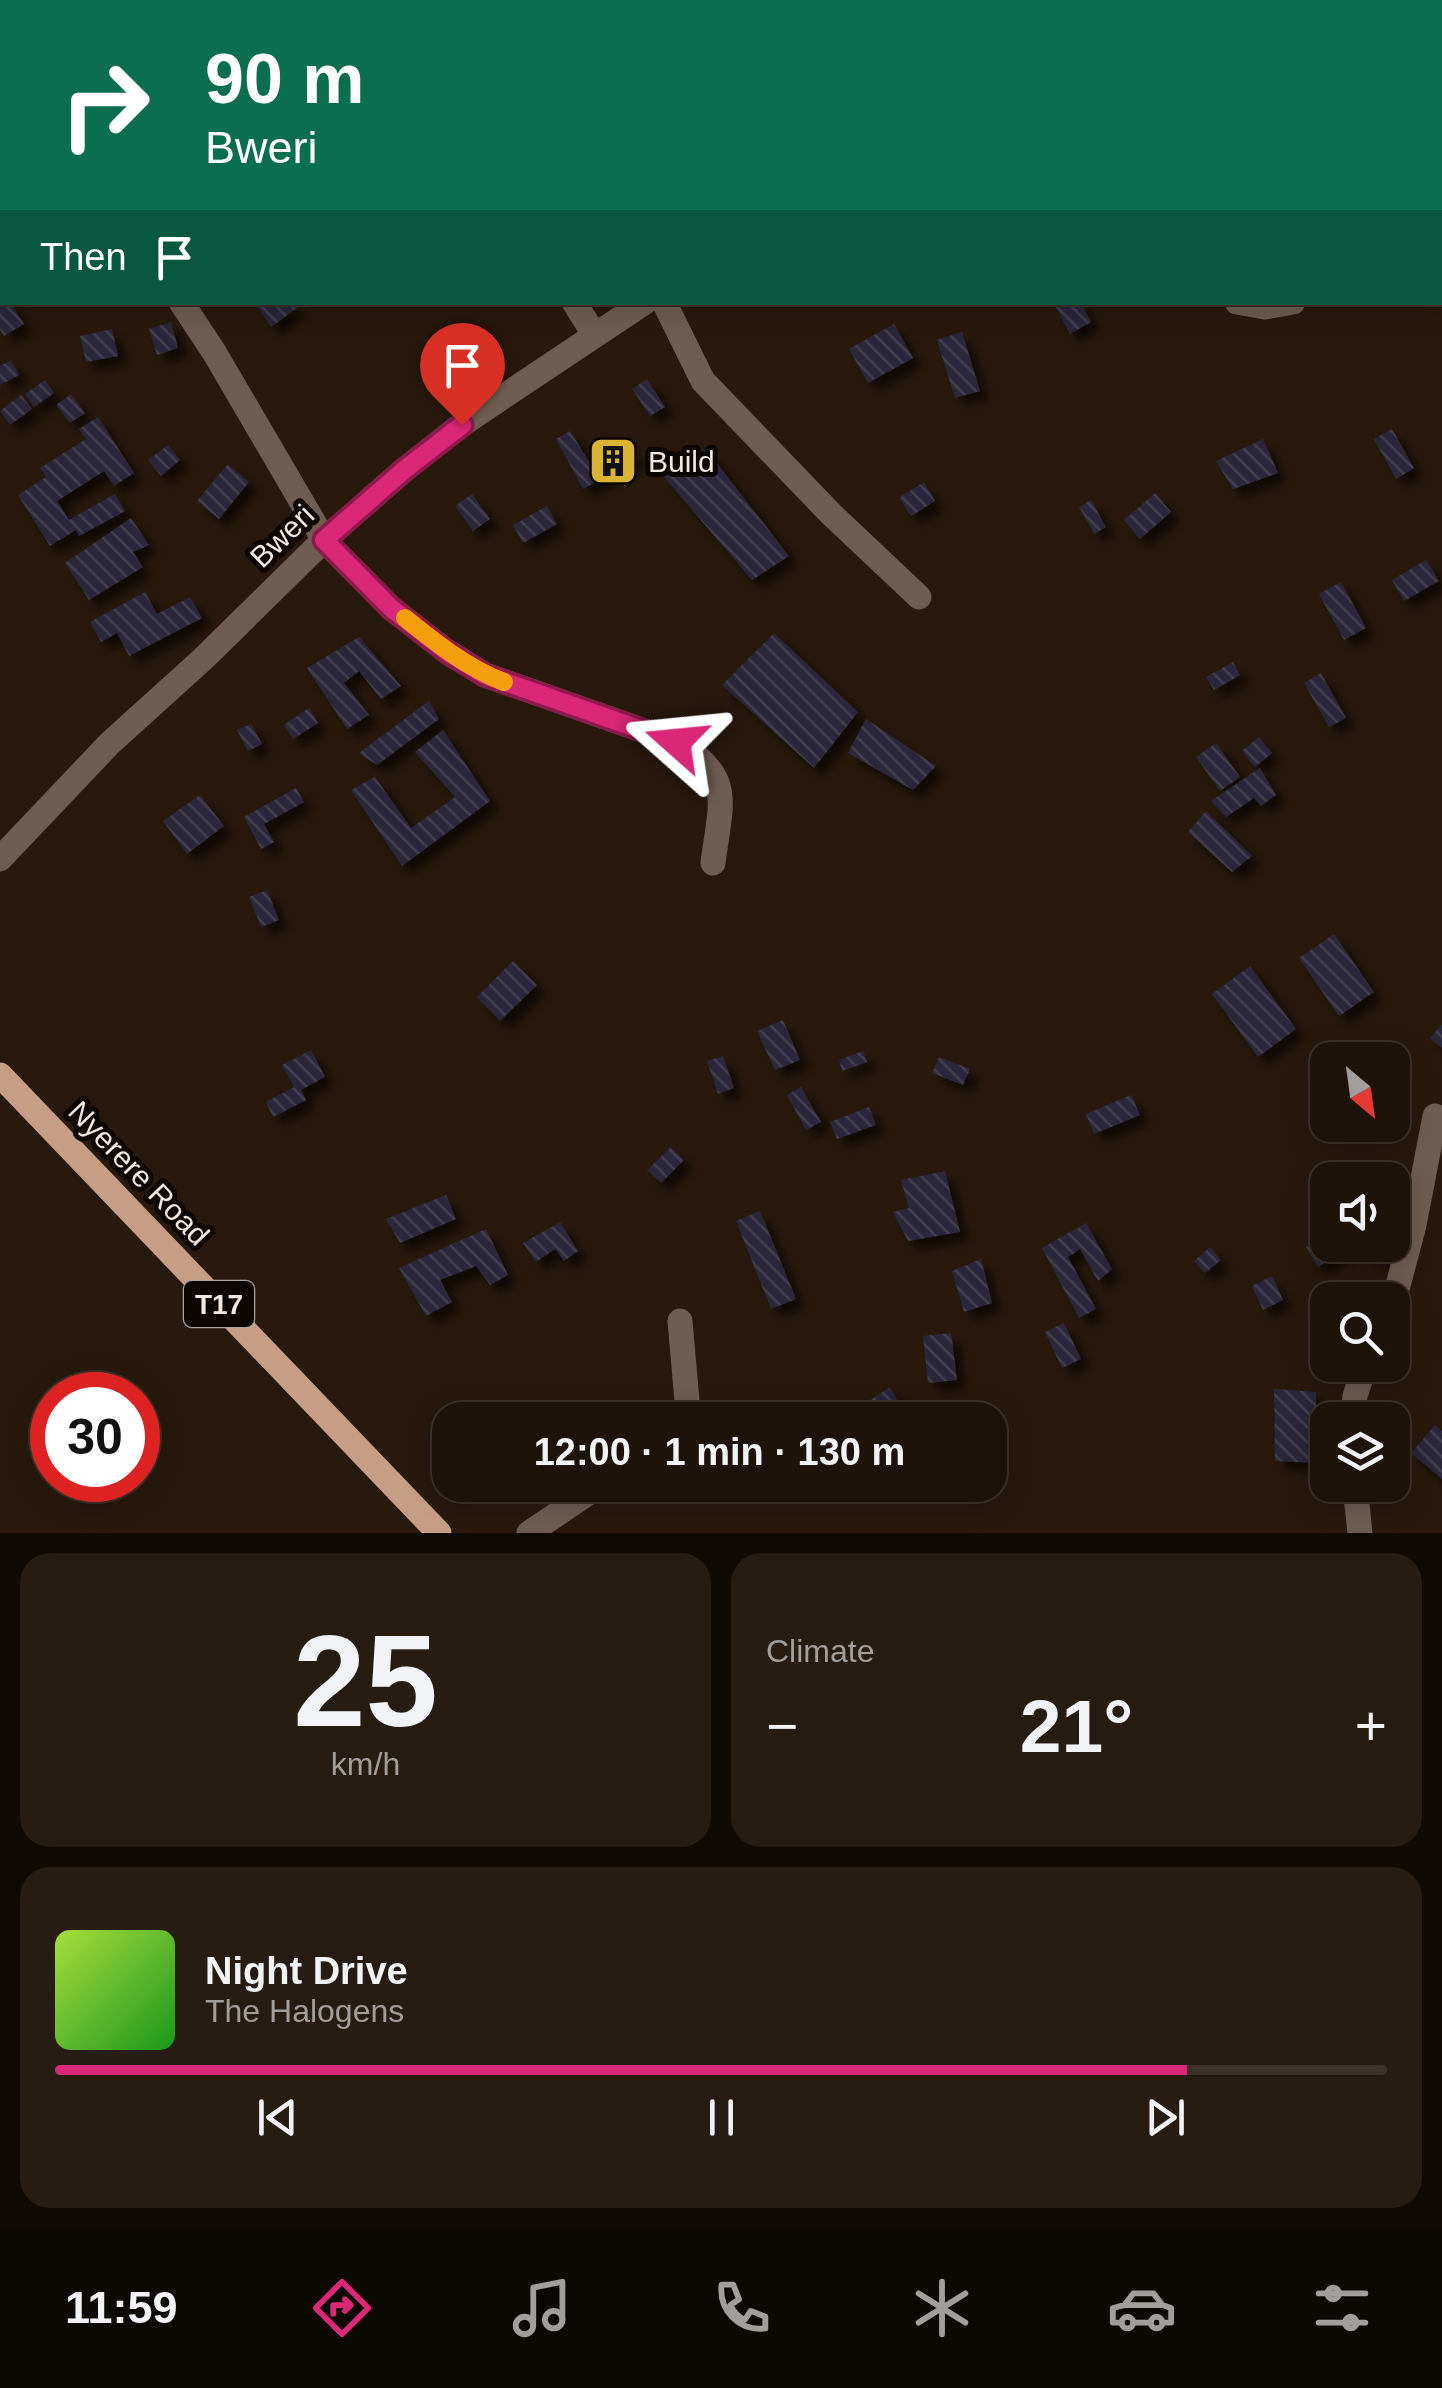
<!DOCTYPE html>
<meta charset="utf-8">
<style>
body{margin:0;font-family:Arial,sans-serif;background:#261c12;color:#f1f3f6;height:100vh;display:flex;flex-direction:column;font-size:38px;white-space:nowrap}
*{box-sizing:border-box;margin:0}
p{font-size:32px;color:#a19e9c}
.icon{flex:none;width:55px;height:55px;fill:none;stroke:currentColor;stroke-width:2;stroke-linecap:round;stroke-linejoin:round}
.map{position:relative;height:1533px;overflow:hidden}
.panel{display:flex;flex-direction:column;gap:20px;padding:20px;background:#100a05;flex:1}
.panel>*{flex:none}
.banner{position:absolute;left:0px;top:0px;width:1442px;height:305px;box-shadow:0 5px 25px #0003,0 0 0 2px #3c322a;background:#0b6e4f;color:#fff;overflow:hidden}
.needle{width:65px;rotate:151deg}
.buttons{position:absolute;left:1310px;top:1042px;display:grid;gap:20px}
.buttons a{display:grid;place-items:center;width:100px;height:100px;border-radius:20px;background:#1e1309;box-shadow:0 5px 25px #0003,0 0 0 2px #3c322a;font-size:50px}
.speed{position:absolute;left:30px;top:1372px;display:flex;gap:20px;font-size:50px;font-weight:700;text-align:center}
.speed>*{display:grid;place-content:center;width:130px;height:130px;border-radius:50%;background:#1e1309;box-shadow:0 5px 25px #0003,0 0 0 2px #3c322a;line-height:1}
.speed .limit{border:15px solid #d22;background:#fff;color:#111}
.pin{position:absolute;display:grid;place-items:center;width:85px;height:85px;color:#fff;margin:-102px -42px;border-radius:50% 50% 50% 0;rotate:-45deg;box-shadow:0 0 10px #0007}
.pin .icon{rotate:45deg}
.me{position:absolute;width:110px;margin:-55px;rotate:288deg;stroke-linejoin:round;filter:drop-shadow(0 0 8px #0008)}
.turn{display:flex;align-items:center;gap:35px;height:210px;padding:0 40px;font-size:45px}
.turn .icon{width:130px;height:130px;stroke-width:2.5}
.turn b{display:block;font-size:70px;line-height:85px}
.then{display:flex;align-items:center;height:95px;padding:0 40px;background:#0003;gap:20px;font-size:38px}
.big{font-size:75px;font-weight:600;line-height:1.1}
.panel .widget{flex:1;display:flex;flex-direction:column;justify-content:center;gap:15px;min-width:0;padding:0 35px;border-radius:30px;background:#261c12}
.panel .dial{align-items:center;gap:0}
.dial b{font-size:130px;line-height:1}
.song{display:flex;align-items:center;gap:30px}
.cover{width:120px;height:120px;border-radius:15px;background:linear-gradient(135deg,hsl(80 70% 55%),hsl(120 70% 35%))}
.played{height:10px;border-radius:5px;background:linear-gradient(90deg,#db2777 85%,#3c322a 85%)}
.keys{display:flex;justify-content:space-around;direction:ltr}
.heat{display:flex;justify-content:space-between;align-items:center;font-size:55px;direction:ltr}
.panel .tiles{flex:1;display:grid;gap:20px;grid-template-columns:1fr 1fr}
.widget:last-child{grid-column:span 2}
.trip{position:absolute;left:432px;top:1402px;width:575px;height:100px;border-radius:30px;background:#1e1309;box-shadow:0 5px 25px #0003,0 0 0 2px #3c322a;font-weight:600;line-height:100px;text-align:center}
.tab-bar{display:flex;height:160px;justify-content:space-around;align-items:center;background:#0c0804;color:#a19e9c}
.tab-bar .icon{width:70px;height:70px}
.tab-bar .selected{color:#db2777}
.tab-bar b{font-size:45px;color:#f1f3f6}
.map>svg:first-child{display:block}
</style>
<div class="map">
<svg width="1442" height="1533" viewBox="0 0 1442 1533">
<defs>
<pattern id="building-back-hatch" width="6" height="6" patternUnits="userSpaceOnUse" patternTransform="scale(2.5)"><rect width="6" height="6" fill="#2c283a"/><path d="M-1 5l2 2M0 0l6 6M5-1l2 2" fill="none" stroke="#413d4d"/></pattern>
<filter id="shadow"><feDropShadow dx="9" dy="9" stdDeviation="5" flood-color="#0009"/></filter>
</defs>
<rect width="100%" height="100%" fill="#28190c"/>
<path fill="url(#building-back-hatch)" filter="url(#shadow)" d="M0,302h10l14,22 -20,12 -4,-6z
M254,302h39l4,6 -26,19z
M1053,302h27l11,20 -21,12z
M171,322l7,26 -21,7 -8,-26z
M894,324l19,34 -45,25 -19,-34z
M112,329l6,27 -32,6 -6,-26z
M962,332l18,59 -25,7 -18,-58z
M456,340l15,24 15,-8 10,13 -31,23 -28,-39z
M11,360l8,15 -19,10v-19z
M647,379l18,28 -15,9 -18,-27z
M45,380l9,13 -20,14 -9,-13z
M71,394l14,19 -15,10 -14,-18z
M21,395l11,14 -22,16 -10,-14z
M98,417l36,56 -20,13 -10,-15 -47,30 12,19 46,-26 10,17 -46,25 -3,-6 -26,16 -32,-51 28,-18 -6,-9 46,-29 -7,-10z
M1392,429l22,39 -18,11 -22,-40z
M570,431l20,32 37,-21 10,18 -54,29 -27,-50z
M1263,439l15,34 -45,16 -17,-28z
M168,445l12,15 -19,16 -13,-16z
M706,449l83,107 -37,24 -88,-103z
M228,464l21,18 -30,37 -22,-18z
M924,482l11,19 -24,15 -12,-18z
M1155,493l16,19 -31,27 -16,-19z
M472,494l18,25 -17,12 -18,-25z
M1091,500l15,27 -12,7 -15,-27z
M547,506l10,18 -34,19 -10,-18z
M131,518l18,27 -16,7 10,15 -54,33 -24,-37z
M1426,560l13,21 -35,20 -12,-21z
M1341,582l25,46 -22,12 -25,-46z
M145,592l12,22 33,-17 12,21 -73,38 -12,-23 -16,9 -11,-20z
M774,633l84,79 -44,56 -92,-83z
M359,637l42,49 -20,13 -22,-28 -15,12 25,32 -22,14 -40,-61z
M1233,662l7,13 -26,15 -8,-13z
M1321,673l25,45 -17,9 -25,-44z
M429,701l10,18 -62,46 -18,-12z
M309,708l9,15 -25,16 -9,-14z
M866,719l70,47 -23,24 -65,-37z
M251,724l11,20 -14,7 -11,-21z
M443,730l47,71 -88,65 -51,-76 24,-13 36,51 44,-31 -40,-45z
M1259,737l13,16 -17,14 -13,-16z
M1216,743l24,34 -20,14 -24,-34z
M1260,768l16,27 -15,11 -7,-8 -28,19 -15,-16z
M296,788l8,14 -40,22 10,18 -13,7 -17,-32z
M200,795l24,31 -37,28 -24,-33z
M1206,811l46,45 -20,16 -44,-40z
M267,890l12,30 -18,7 -12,-30z
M1334,934l40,58 -35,24 -40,-58z
M513,961l24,24 -37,36 -23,-24z
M1250,966l46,63 -38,28 -46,-63z
M783,1020l17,40 -25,10 -18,-39z
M1442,1024v24l-12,-10z
M311,1050l14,27 -24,13 5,10 -33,17 -7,-15 28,-15 -12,-22z
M863,1051l4,11 -25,9 -3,-11z
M723,1056l11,32 -16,6 -11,-33z
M939,1057l31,12 -7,16 -31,-12z
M801,1087l20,35 -15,8 -19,-35z
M1131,1095l9,20 -46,19 -8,-20z
M869,1107l7,18 -39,14 -7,-17z
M671,1147l13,13 -23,23 -14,-13z
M945,1171l15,61 -52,9 -15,-29 16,-4 -8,-28z
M446,1195l10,24 -56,24 -14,-24z
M760,1211l36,88 -25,10 -35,-88z
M560,1222l18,29 -14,10 -9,-12 -19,13 -13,-19z
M1086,1223l26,46 -14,12 -18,-32 -12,8 28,52 -17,9 -37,-70z
M486,1229l22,46 -18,10 -14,-19 -36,14 12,22 -26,14 -27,-48z
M1328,1234v11h11l4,6 -25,16 -12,-20z
M1367,1245h18l6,10 -14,8z
M1210,1247l11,13 -16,13 -11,-12z
M981,1259l11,44 -28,9 -12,-41z
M1272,1276l11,24 -20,10 -11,-24z
M1064,1323l17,36 -19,9 -17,-36z
M951,1333l6,47 -29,3 -5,-47z
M890,1387l18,33h-43l-7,-12z
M1274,1389l42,3 1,71 -42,-2z
M1435,1425l7,6v48l-31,-26z"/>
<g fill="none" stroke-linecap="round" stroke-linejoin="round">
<path stroke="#705d51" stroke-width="25" d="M383,0l2,2
M170,2l4,-2
M1123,2l4,-2
M0,41l2,4
M0,116l2,-1
M1440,207l2,-1
M181,302l33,50 110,188 67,68 55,43 39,24 191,67c60,35 44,62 37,121
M574,302l20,32
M664,302l39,79 128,133 88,83
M1237,302l28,5 28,-5
M0,859l109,-115 95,-86 120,-118 80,-70 57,-45 184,-123
M1392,1308l22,-83 21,-109
M680,1321l7,80 -6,19
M1353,1420l2,-24 10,-31
M1355,1485l5,48
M529,1533l71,-48"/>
<path stroke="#c69e85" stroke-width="25" d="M0,1075l439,458"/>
</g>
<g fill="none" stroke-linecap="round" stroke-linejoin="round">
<g stroke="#8e194d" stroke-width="25">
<path id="route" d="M462,425l-58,45 -80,70 67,68 55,43 39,24 191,67"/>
</g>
<use href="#route" stroke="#db2777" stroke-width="18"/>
<path stroke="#f59e0b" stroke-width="18" d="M405,618c31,25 62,50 99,64"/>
</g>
<defs>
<g id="building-square" transform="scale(2.5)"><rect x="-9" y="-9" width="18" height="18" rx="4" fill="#d9b334" stroke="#0c0603"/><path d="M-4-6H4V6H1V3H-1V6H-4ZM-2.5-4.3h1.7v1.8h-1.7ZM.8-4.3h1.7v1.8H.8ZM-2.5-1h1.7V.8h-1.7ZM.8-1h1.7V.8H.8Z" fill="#111"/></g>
</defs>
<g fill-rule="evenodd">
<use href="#building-square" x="613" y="461"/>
</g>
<g text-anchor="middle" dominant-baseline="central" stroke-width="10" stroke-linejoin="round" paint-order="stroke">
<rect fill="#0c0603" stroke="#aea49e" stroke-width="2.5" x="184" y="1281" width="70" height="46" rx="8"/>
<g font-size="28" font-weight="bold" fill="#f3e8e0">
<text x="219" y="1304">T17</text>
</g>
<g font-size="30" fill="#f3e8e0" stroke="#0c0603" text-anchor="start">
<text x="648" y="461">Build</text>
</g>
<g font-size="30" fill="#f3e8e0" stroke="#0c0603">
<text transform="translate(282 536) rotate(-44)">Bweri</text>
<text transform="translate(139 1173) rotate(46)">Nyerere Road</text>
</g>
</g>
</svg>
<div class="buttons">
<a><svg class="needle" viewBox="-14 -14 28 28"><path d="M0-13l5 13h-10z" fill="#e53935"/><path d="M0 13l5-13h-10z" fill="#a19e9c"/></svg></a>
<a><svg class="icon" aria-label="sound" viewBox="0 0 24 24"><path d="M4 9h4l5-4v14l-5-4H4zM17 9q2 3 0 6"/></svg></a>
<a><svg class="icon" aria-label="search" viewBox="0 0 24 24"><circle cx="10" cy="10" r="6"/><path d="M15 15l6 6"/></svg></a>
<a><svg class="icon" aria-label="layers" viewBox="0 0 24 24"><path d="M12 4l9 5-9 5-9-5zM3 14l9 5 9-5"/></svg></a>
</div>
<div class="speed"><div class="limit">30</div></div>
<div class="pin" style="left:462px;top:425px;background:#d93025"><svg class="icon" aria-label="arrive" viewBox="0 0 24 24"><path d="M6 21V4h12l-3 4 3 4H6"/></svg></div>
<svg class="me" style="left:676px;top:742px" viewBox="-20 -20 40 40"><path d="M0-17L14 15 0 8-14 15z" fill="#db2777" stroke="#fff" stroke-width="4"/></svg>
<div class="trip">12:00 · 1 min · 130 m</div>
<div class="banner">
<div class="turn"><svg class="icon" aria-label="right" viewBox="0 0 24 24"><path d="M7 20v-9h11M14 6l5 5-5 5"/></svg><div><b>90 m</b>Bweri</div></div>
<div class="then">Then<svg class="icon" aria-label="arrive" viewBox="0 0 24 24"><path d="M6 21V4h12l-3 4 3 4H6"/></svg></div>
</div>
</div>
<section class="panel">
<div class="tiles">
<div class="widget dial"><b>25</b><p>km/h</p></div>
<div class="widget"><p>Climate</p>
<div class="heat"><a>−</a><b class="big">21°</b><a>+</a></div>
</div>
<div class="widget">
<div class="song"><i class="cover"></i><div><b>Night Drive</b><p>The Halogens</p></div></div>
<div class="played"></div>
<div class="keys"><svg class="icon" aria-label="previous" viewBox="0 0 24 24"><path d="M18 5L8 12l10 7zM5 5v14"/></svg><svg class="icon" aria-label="pause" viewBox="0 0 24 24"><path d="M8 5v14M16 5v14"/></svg><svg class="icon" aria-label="next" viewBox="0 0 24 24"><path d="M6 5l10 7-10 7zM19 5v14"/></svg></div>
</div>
</div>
</section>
<nav class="tab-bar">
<b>11:59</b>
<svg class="icon selected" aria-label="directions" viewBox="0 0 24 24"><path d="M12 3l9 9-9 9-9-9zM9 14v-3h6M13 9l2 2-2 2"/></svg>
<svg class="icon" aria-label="music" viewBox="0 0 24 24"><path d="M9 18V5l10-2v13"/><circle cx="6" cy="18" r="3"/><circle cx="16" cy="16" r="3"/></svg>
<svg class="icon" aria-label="phone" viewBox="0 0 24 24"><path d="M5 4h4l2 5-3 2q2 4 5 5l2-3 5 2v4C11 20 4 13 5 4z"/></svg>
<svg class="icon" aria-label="climate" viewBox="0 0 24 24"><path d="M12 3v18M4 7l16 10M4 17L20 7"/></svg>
<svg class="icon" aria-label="car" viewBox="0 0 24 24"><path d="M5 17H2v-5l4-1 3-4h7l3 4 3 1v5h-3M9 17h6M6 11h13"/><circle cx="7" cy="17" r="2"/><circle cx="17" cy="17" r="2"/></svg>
<svg class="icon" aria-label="filters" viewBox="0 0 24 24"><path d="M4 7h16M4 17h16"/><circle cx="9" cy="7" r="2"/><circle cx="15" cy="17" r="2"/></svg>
</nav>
